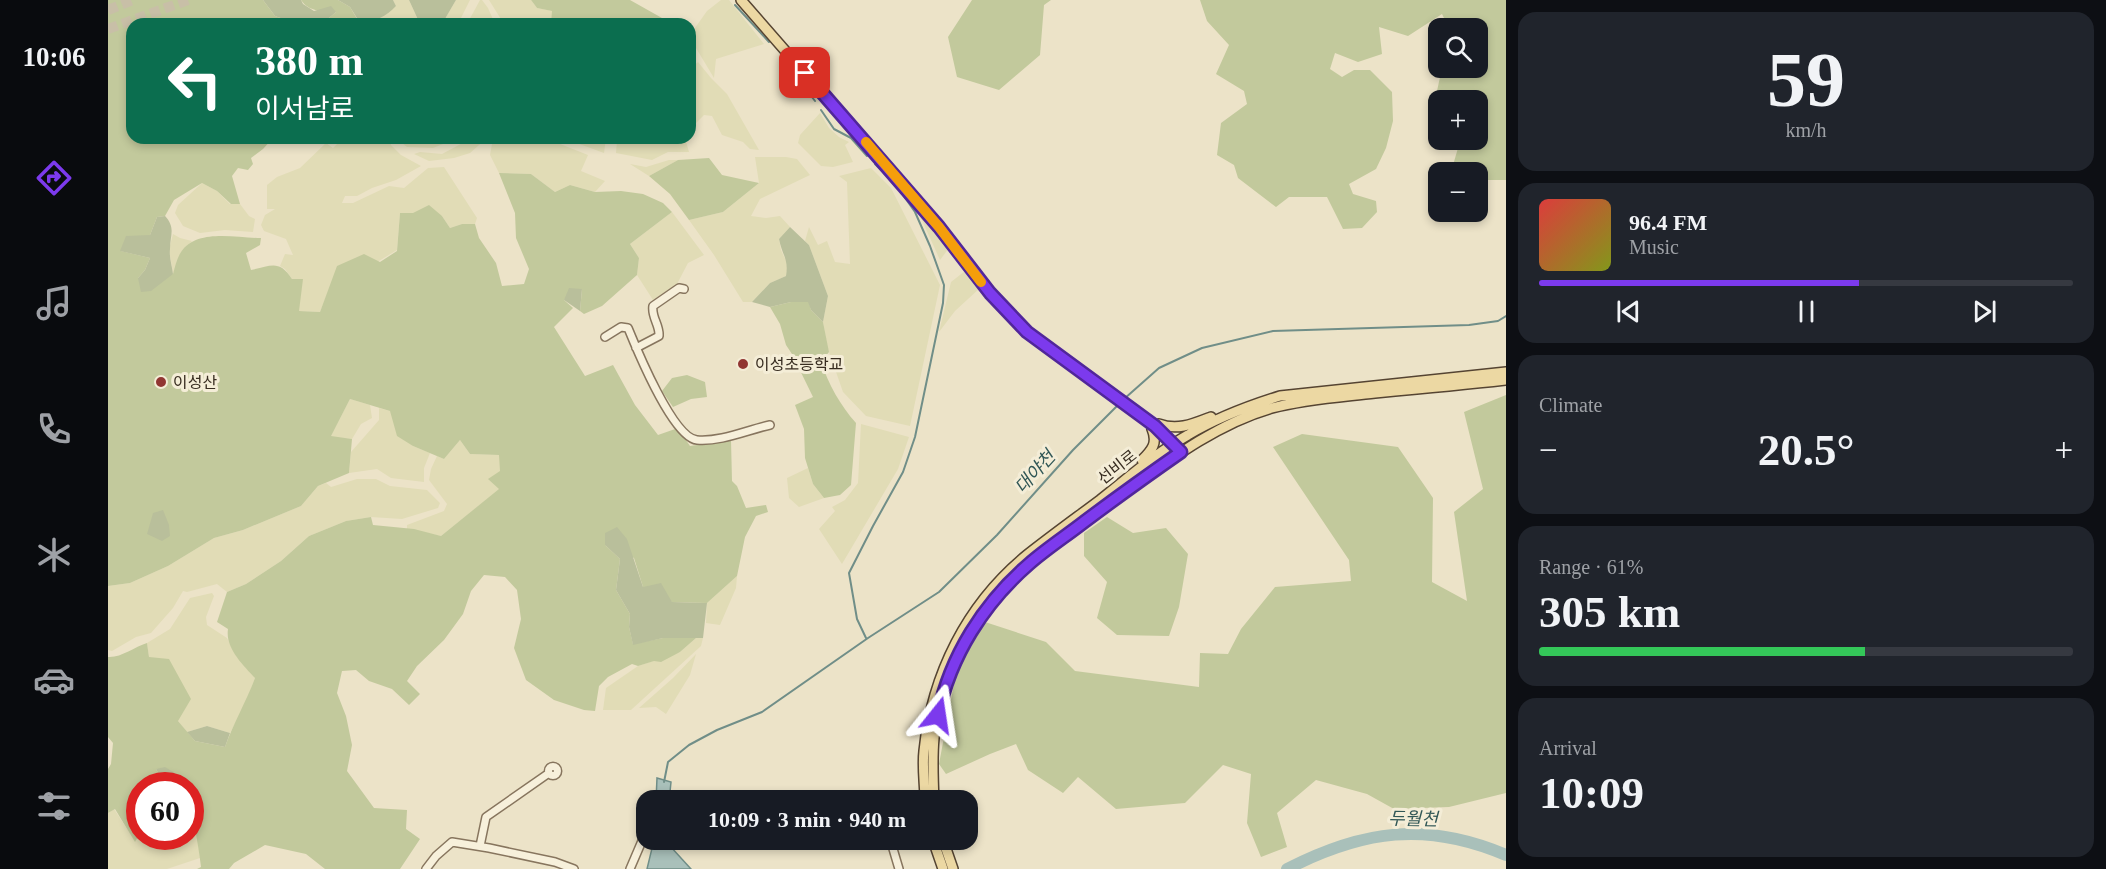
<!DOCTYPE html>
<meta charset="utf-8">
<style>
body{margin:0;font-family:"Times New Roman","Noto Sans KR",serif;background:#20242c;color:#f1f3f6;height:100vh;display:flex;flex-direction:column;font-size:22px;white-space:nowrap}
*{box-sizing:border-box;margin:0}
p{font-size:20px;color:#9ea1a6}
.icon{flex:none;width:33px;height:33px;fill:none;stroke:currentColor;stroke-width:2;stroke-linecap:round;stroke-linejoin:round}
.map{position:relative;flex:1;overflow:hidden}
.sheet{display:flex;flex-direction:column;gap:12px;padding:12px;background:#0d0f14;width:600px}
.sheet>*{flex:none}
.banner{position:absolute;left:18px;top:18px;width:570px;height:126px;border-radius:18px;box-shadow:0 3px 9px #0003;background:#0b6e4f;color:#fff;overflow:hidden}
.controls{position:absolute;left:1320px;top:18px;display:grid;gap:12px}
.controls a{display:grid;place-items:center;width:60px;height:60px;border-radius:12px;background:#171b24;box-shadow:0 3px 9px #0003;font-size:30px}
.speed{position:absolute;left:18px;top:772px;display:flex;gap:12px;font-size:30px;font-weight:700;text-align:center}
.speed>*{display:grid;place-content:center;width:78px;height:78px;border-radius:50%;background:#171b24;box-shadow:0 3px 9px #0003;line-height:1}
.speed .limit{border:9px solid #d22;background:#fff;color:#111}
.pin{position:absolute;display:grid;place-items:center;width:51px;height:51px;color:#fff;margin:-26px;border-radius:12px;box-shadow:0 3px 9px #0006}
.me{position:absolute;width:66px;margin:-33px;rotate:15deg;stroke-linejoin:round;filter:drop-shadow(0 0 4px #0008)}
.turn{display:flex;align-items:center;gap:21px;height:126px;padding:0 30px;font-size:27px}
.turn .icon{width:78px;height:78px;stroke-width:2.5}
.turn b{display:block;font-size:42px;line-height:51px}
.big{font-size:45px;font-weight:600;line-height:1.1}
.sheet .tile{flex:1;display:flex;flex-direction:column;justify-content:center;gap:9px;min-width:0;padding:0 21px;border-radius:18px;background:#20242c}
.sheet .dial{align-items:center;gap:0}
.dial b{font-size:78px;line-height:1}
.song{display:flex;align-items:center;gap:18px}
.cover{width:72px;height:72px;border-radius:9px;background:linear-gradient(135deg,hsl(0 70% 55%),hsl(70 70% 35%))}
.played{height:6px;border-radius:3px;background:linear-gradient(90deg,#7c3aed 60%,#363941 60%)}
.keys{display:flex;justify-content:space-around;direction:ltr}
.heat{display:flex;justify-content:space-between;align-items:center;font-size:33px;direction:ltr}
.charge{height:9px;border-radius:4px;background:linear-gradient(90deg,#34c759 61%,#363941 0)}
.trip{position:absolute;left:528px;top:790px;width:342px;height:60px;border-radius:18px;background:#171b24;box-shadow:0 3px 9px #0003;font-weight:600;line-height:60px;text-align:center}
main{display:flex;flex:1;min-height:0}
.menu{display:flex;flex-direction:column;width:108px;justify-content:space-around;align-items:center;background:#090b0e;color:#9ea1a6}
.menu .icon{width:42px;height:42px}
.menu .current{color:#7c3aed}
.menu b{font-size:27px;color:#f1f3f6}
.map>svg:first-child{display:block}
</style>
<main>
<nav class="menu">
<b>10:06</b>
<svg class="icon current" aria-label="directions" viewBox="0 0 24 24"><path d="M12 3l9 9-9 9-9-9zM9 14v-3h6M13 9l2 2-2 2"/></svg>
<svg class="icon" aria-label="music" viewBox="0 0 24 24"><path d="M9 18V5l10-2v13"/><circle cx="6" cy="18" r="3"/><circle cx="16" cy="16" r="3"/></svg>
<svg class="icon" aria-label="phone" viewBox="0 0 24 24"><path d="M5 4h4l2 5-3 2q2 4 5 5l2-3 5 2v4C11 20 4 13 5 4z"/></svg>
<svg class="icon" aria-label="climate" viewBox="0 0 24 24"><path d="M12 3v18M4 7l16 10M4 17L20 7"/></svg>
<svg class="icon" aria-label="car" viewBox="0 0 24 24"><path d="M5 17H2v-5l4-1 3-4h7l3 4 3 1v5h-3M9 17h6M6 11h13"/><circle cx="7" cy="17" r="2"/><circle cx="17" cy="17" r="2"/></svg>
<svg class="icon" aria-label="filters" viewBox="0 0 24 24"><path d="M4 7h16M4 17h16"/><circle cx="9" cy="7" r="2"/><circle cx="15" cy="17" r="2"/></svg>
</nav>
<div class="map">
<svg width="1398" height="869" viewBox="0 0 1398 869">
<rect width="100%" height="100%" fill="#ece3c8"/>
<path fill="#e1dcb6" d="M285,0h16l11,24h-60l12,-2 24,-16z
M348,0h14l-12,24h-16z
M372,0h2l6,8 7,16h-28z
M381,0h42l6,8 16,3 -2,13h-47z
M613,0h8l35,44 -48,15 -2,19 -24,-40v-3l17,-24z
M590,62l13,16 16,16 32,56 -9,-1 -7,-7 -21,-7 -10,-19 -8,-1 -14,14v-60z
M712,113l9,15 10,9 10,5 -4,3 8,17 -20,5 -12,-1 -23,-23 2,-8z
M235,138h47l1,7 10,10 20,11 -25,14 -24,8 -15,8h-12l-3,7h11l36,-17 15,2 24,-20 16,-1 33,51 -2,6h-13l-12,4 -8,-12 -42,-3 -3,37 -69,42 -8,20 -21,-1 -7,-32 -7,-10 -5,-3 5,-12 8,1 -7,-16 -22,-8 -3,-6 4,-10 10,-6h-8v-24l10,-8 23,-9 26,-25 7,5z
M292,138h45l3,4 -15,6 -26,-1 -5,-4z
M364,138h15l-17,15 -16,5 -25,3 -15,-7 6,-2 22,2z
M390,138h47l43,17 -7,16 24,10 -10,11 -25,-7 -15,7 -24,-18 -32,-1 -9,-18 2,-11z
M455,138h43l-2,15z
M515,138h62l4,14h-21l-16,8 -36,-7 1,-12z
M647,157h31l11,2 13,16 -50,24 -9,17 15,2 14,-2 10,11 -11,12 2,11 7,15 -2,11 -16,7 -18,19h-9l-29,-47 -25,-35 34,-8 36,-29z
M561,160h9l-29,16 -19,-12 16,3z
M763,168l20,20 49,97 -30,141 -44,-10 -23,-24 -15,-43 -5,-27 5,-26 -19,-51 -4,-4 4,-14 9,18 9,-4 8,21 15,2 -3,-82 -8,-6z
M94,183l15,8 13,13h10l9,12 6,3 -2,13 -28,-2 -25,3 -17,-7 -8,-13 3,-8z
M808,207l33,41 -9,12z
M564,212l32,43 -16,8 -11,21 -24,16 -16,-25 2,-17 -9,-14z
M65,234l7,4 12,3 -11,11 -8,22 -4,-25z
M857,271l15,17 -25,23 -16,21 12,-50z
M242,399l20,6 2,13 -11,6 -9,15 -22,-2z
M271,408l11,3 23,35 17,7 -6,15v14l-33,-4 -14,-9 -28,4 2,-21 28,-32z
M753,424l48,13 -11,32 -56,95 -23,-35 16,-18 -3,-4 13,-7 13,-17z
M352,440l10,14 30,1v34l-59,47 -34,-7v-4l37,-14 3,-7 -18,-24 2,-11 6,-13 7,3z
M700,468l5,16 11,14 -25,9 -10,-9 -2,-20z
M249,479h19l14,7 37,4 13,13 -2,5 -36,11 -31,-2 -25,4 -37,15 -28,25 -35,23 -19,8 -10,-8 -30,8 -4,-1 -10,17 -22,25 -15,4 -24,14 -4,-1v-64l22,-3 38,-17 46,-28 29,-8 58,-24 17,-20 8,-3 5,4z
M629,576l-1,12 -16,37 -14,-2 1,-20z
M104,593l2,3 -8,21 1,8 20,13 10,19 18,21 -10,27 -15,28 -23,-7 -20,6 -9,-11 -29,-64 -2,-14 23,-14 20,-31z
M588,638h7l-2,8 -70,64h-28l3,-22 32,-22 42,-14z
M588,654l-6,21 -24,39 -10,-7 -17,1 34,-30z
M83,808l7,31 2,19 -33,11h-59v-56l6,-4 21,32 4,-6 1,2h50z"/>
<path fill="#c2c99c" d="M0,0h155l12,16 22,8h-165v114h141l-10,11 -12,9 2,6 -5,6 -10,-2 -6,8 8,28h-9l-14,-13 -15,-8 -28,17 -9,16 -8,1 -7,18 -29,16 29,7 -5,12 -7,8 35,-4c2,-7 4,-16 8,-22 16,-24 55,-14 80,-14l-1,7 -14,8 5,17c20,-4 28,-11 41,9h11l-4,32 21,1 17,-46 27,-12 16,8 17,-11 3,-38h13l16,-8 13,11 8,12 12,-4h13l4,14 17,25 6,23 22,-2 5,-15 -13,-31 -1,-25 -16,-40 32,1 24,18 15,-7 25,7 26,-1 22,3 20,9 9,9 -42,32 9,14 -2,17 -35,31 -18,8 -4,-3 2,-22 -18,11 9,8 -19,19 31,49 28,-11 22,40 23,30 20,-7 12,18 41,-6 1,41 5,5 9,22 20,-3 2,7 -12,4 -11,21 -8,39 -30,27 -35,-1 -29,-15 -9,-29 -29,-13 15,14 -4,31 14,24 -1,13 4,17 30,-6h33l-16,14 -19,10 -7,-1 -16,5 -6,-2 -24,13 -9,9 -4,25 -11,-1 -30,-10 -28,-20 -12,-32 7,-29 -4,-29 -12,-13 -21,-2 -13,16 -8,23 -19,26 -27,26 -10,15 13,13 -11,11 -17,-16 -23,-8 -13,-11 -14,1 -5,22 9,23 6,29 -5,26 27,37 33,2 -1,19 14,10 -20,30h-75l-19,-15 -41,-9 -31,18 -5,6h-32l4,-2c-3,-28 -10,-53 -11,-81h-8l-7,-13 -19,-4 5,9 1,8h-22l-1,49 -4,7 -20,-33 -7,4v-44l3,-5 2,-21 -5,-6v-80c13,1 26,-10 39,-14l2,14 20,2 22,40 -13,22 17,20 30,6c8,-23 21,-45 30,-69 -12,-13 -30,-30 -27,-49l-11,-7 10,-30 19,-8 35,-23 28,-25 37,-15 25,-4 2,8 41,4 27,7 58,-47 -11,-10 12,-8 -1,-16 -29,-1 -10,-14 -16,19 -31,-13 -16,-10 -7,-25 -40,-12 -19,37 21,3 -3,34 -31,13 -17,20 -58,24 -29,8 -46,28 -38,17 -22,3z
M193,0h37l12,7 10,17h-38l14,-12c-14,-1 -27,0 -35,-12z
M423,0h99l32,18 6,6h-117l1,-13 -15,-3z
M864,0h79l-7,5 -4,50 -41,35 -42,-13 -9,-40z
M1092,0h306v180h-22l-6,12v-20h-27l7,-24 -7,-8h27v-40h-40v23l-6,-9 10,-46h36v-40h-29l-7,-14 -34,22 -29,-9 3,27 -24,8 -23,-9 -5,16 12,8 12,-7h16l22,22 1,29 -7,27 -10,21 -27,15 4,10 23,7 1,11 -15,16 -19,1 -16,-32h-38l-13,10 -38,-29 -4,-13 -17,-10 4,-32 26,-19 -3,-13 -28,-17 13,-29 -22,-24z
M601,158l13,17 37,8 -36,29 -34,8 -19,-26 -21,-18 29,-16z
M683,302h18l2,8 12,12 6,30 -8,10c8,23 19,43 35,61l-5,62 -11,10 -16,3 -11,-14 -8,-26 -1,-29 -9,-24 18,-8 -21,-43 -6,-9 -6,-21 -10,-17z
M579,375l18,7 2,15 -16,2 -18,8 -11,-16 10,-13z
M1398,395v398l-57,14 -55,2 -27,-15 -51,-14 -39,33 10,34 -26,10 -14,-34 4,-49 -28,-9 -38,38 -69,6 -38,-32 -15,16 -35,-23 -12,-26 -26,10 -44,20 -7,-10 17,-91 29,-51 61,20 29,29 124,16 1,-34 28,1 13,-25 34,-42 76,-6 -2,-21 -76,-113 29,-13 96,13 35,51 -1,84 35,19 -13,-89 29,-23 -19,-77z
M999,517l26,16 33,-5 22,26 -9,53 -10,29 -52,-1 -20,-17 10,-36 -23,-26v-23z"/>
<path fill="#b9bf9b" d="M155,0h38l2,4 11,7 17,-5 5,6 -14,12h-25l-22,-8z
M230,0h55l3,6c-10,11 -21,15 -36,17l-10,-16z
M301,0h47l-14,24h-22z
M57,216c11,12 5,19 5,33 -1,8 2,17 3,25l-22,17 -10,1 -3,-14 7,-8 5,-12 -30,-7 6,-15 24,-1 7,-18z
M682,227l19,18 19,51 -5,26 -12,-12 -3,-8h-17l-21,5 -18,-5 18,-19 16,-7c3,-17 -4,-21 -7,-37z
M461,288l13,1 -2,22 -16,-11z
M55,510l6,15 1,11 -8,5 -15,-7 6,-21z
M509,527l10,12 16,48 18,-4 11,19 35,1 -4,35h-40l-30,7 -4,-18 1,-13 -14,-24 4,-31 -15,-14v-12z
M99,726l23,7 -5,14 -30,-6 -8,-9z
M57,767l10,6 7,13h-20l-1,-8 -5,-9z"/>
<path fill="#a9c0ba" stroke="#708e88" stroke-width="1.5" d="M549,778l14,4 -2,19h-13z
M546,840h16v6l21,23h-44z"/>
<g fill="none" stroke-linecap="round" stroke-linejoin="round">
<path stroke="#708e88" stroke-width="2" d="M627,5l34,37
M682,68l6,7
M694,84l13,17
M713,110l13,19 17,9 16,18
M1016,399l35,-31 43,-20 71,-17 196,-6 29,-4 8,-5
M758,638l-9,-19 -8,-46 24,-47 30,-54 12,-35 28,-134 1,-18 -14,-39 -15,-34 -19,-27 -21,-21
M556,782l4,-20 21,-17 28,-15 45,-18 106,-74 71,-46 58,-57 76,-85 47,-47"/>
<path stroke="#a9c0ba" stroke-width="12" d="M1179,869c76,-39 139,-48 219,-14"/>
<path stroke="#c8bfa7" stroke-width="10" stroke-dasharray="10 5" stroke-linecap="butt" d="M0,10l25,-10
M0,29l80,-29"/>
<g stroke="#87755e" stroke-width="10">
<path id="minor" d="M497,337l16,-10 7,1c9,22 45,110 69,112 24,2 50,-10 73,-15
M528,348l23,-12c1,-11 -8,-19 -6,-30l26,-18 5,1
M440.5 771a4.5 4.5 0 1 1 9 0a4.5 4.5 0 1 1-9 0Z
M763,840l20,2 5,-2
M783,842l8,27
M372,846l6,-29 63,-44
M318,869l10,-13 16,-14 37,6 66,14 19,7
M522,869l15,-35"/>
</g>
<g stroke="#554432" stroke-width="12">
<path id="major" d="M633,0l198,227 51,66 37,39 128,94 22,22
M1036,464l-2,-4c10,-10 16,-17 10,-31l7,-5c18,7 34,0 52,-7
M817,801c0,-16 -3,-34 -1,-50 8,-77 43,-147 103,-196 24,-19 49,-37 73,-55 28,-22 56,-47 88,-65 28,-17 60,-29 92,-39l226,-24
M826,801c-1,-21 -2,-42 0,-63 5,-56 35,-112 73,-153 34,-37 80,-65 121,-95 44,-32 91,-67 144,-82 34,-9 69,-11 103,-15 44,-4 87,-8 131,-13
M825,840l10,29
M835,840l10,29"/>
</g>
<use href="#minor" stroke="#f7f0db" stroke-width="7"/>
<use href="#major" stroke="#ecd8a3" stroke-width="9"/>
</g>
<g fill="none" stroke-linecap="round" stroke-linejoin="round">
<g stroke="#51269a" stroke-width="15">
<path id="route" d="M697,73l134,154 51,66 37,39 128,94 26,26c-33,23 -65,46 -97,70 -18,14 -38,27 -55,42 -45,39 -79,92 -91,151"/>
</g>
<use href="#route" stroke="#7c3aed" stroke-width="10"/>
<path stroke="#f59e0b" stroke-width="10" d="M758,142l73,85 42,55"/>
</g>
<g fill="#913632" stroke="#f4edd7" stroke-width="2">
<circle cx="635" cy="364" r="6"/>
<circle cx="53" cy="382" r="6"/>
</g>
<g text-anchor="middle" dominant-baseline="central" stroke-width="6" stroke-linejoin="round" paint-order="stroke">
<g font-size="16" fill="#382d21" stroke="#f4edd7" text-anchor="start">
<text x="647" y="364">이성초등학교</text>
<text x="65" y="382">이성산</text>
</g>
<g font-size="16" fill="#382d21" stroke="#f4edd7">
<text transform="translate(1009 467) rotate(-38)">선비로</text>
</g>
<g font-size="18" font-style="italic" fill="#315756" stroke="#f4edd7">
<text transform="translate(927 472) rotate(-48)">대야천</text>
<text transform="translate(1305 819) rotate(1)">두월천</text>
</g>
</g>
</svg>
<div class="controls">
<a><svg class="icon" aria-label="search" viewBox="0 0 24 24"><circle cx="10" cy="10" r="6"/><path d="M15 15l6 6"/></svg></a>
<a>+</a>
<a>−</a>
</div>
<div class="speed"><div class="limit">60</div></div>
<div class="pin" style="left:697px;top:73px;background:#d93025"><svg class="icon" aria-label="arrive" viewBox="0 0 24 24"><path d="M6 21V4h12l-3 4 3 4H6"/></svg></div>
<svg class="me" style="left:830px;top:715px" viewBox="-20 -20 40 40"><path d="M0-17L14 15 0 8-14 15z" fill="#7c3aed" stroke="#fff" stroke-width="4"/></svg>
<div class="trip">10:09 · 3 min · 940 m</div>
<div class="banner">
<div class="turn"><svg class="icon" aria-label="left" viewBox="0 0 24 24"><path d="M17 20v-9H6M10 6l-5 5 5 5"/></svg><div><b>380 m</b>이서남로</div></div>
</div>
</div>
<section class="sheet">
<div class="tile dial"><b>59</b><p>km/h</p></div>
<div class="tile">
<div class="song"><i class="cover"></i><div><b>96.4 FM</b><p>Music</p></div></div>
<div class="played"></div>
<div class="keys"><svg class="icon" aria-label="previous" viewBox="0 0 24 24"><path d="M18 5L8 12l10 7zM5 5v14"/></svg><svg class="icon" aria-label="pause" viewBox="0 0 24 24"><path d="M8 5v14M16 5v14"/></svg><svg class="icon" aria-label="next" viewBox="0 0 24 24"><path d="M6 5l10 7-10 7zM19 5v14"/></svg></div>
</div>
<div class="tile"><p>Climate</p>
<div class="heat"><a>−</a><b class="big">20.5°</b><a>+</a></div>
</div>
<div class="tile"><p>Range · 61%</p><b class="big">305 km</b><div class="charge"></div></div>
<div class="tile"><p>Arrival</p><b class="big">10:09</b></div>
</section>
</main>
